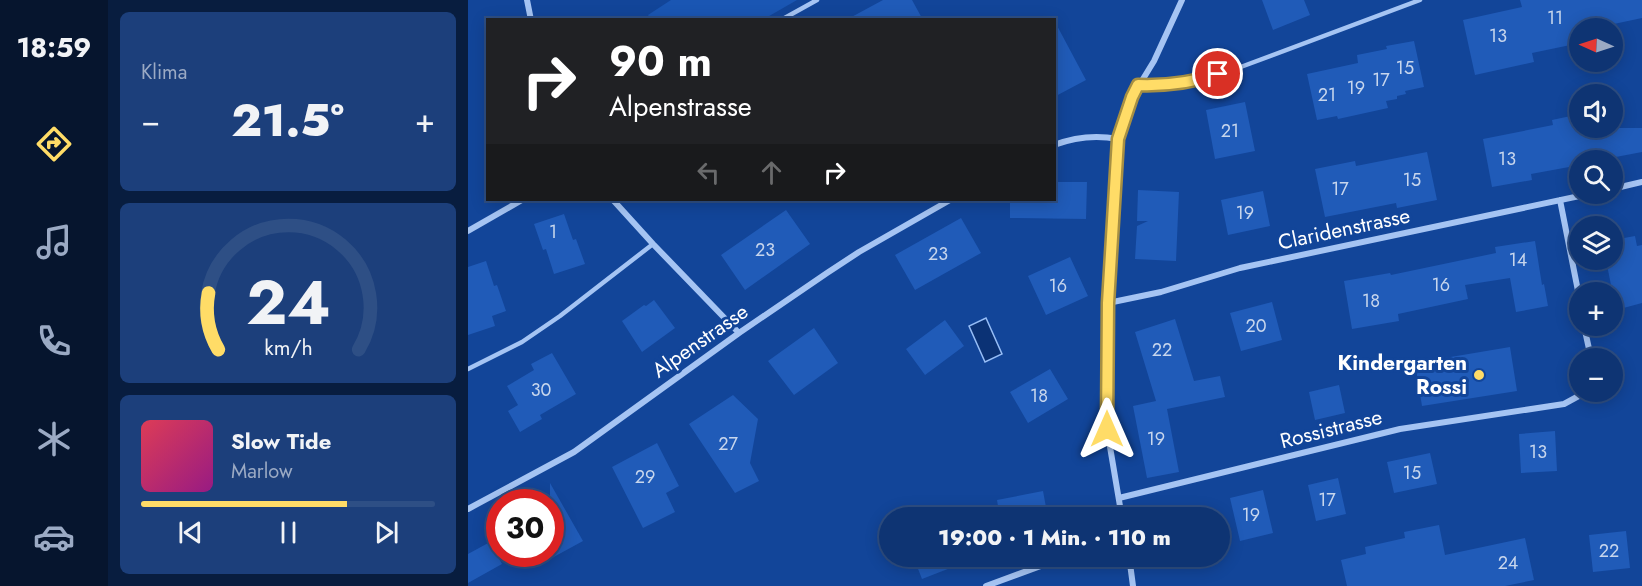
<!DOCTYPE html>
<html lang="de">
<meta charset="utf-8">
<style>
body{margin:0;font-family:Jost,sans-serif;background:#1c3f7b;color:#f1f3f6;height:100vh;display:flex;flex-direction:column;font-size:22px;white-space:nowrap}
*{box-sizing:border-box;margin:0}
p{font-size:20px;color:#9baac4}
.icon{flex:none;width:33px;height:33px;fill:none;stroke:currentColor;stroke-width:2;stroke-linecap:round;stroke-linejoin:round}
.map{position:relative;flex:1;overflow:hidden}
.panel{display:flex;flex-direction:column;gap:12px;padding:12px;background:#081d3f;width:360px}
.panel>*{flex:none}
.top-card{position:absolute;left:18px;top:18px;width:570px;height:183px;border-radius:0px;box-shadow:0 3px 15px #0003,0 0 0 2px #2e4f85;background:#202124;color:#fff;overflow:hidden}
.needle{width:39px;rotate:273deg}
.fabs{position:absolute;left:1101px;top:18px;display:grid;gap:12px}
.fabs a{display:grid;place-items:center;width:54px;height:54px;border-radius:50%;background:#0e3473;box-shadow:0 3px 15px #0003,0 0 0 2px #2e4f85;font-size:30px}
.speed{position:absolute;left:18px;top:489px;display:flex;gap:12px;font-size:30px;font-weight:700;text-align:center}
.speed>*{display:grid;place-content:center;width:78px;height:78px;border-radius:50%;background:#0e3473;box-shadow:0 3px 15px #0003,0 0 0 2px #2e4f85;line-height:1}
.speed .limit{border:9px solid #d22;background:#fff;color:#111}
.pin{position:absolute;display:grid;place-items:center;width:51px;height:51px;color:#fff;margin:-26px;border:3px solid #fff;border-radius:50%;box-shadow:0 2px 6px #0007}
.me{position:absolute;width:66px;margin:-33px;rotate:0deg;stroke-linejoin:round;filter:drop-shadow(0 0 4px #0008)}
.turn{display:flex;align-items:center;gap:21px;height:126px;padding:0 24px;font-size:27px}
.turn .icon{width:78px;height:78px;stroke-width:2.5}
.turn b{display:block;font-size:42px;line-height:51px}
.lanes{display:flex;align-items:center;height:57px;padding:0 24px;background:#0003;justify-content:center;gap:30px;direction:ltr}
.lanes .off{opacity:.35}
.big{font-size:45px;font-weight:800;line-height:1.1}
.panel .tile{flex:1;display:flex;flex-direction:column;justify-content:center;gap:9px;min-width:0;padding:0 21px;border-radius:9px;background:#1c3f7b}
.panel .dial{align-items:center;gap:0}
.dial svg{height:156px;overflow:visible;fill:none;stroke:#2e4f85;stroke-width:7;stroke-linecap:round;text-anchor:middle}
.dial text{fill:#f1f3f6;stroke:none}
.song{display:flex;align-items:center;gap:18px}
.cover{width:72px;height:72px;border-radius:9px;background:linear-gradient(135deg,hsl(350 70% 55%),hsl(310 70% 35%))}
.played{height:6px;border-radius:3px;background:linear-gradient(90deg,#ffdc67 70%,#2e4f85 70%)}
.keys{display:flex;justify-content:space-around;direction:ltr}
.heat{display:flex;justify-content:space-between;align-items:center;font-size:33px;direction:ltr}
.trip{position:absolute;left:411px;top:507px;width:351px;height:60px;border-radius:30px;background:#0e3473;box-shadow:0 3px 15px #0003,0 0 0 2px #2e4f85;font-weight:800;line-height:60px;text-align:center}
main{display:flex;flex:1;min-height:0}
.menu{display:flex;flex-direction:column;width:108px;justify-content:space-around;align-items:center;background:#06152e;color:#9baac4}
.menu .icon{width:42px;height:42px}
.menu .selected{color:#ffdc67}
.menu b{font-size:27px;color:#f1f3f6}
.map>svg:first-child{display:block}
</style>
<main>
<nav class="menu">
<b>18:59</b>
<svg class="icon selected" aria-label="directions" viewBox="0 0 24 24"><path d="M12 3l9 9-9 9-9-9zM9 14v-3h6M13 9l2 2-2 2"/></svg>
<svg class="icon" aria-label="music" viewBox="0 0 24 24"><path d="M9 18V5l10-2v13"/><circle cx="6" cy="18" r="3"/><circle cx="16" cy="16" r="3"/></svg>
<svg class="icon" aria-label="phone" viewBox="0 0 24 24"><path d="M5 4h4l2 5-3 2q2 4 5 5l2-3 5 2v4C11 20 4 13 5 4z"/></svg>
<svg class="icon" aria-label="climate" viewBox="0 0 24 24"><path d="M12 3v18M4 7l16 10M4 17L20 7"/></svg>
<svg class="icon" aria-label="car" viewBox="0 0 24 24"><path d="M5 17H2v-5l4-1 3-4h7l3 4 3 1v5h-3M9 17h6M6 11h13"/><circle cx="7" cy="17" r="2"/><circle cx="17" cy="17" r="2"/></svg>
</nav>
<section class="panel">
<div class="tile"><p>Klima</p>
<div class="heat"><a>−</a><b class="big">21.5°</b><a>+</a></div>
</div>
<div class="tile dial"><svg viewBox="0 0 100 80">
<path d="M14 69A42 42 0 1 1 86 69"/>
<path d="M14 69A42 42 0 0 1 9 40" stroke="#ffdc67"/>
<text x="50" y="56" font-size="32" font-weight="700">24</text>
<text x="50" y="72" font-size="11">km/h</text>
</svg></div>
<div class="tile">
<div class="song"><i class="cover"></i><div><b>Slow Tide</b><p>Marlow</p></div></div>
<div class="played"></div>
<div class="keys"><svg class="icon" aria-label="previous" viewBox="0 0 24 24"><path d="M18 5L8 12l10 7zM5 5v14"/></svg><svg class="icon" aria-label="pause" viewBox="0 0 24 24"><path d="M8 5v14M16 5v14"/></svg><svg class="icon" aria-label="next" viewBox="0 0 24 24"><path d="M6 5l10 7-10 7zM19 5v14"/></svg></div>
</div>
</section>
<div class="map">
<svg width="1174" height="586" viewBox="0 0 1174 586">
<rect width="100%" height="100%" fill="#124599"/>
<path fill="#1a56b3" d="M203,0h126l-33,19h-113l-3,-4z"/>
<path fill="#0b3275" stroke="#96bdf6" stroke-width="1.5" d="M518,318l16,36 -17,8 -16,-36z"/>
<path fill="#205bb8" d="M415,0h29l11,20h-77z
M794,0h42l6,15 -37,15z
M1052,0h122v18l-47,10h-15v15l-48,10 2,9 -59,13 -12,-55 59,-13z
M586,20l32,60 -32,17z
M946,41l10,46 -19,4 1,3 -9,2v3l-11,2 2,7 -50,11 -1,-3 -20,4 -10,-46 51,-11 -1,-8 30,-6 -1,-3z
M777,102l10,49 -40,8 -9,-49z
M1112,114v14h62v24l-42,8h-20v5l-49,9 1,6 -40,7 -9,-48 70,-14 -1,-5z
M959,152l10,48 -40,8 -1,-5 -71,14 -10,-48 40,-8 1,5z
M586,182h33l-1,37 -76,-1v-18h44z
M670,190l41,2 -3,69 -41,-2 2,-33 11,-5h-11z
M795,191l7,35 -42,9 -7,-35z
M318,210l24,34 -65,46 -24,-35z
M96,214l9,26 3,-1 9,25 -31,10 -8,-25 -3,1 -9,-26z
M493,218l20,35 -66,37 -20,-35z
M1167,236l2,10 5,-1v58l-26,7 -10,-50h10l-3,-20z
M1067,241l7,44 2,-1 4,22 -32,6 -6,-34 -45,7 3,14 -70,15 1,7 -47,8 -8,-48 46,-8 1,2 105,-22 -1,-6z
M602,257l18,39 -42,19 -18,-39z
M18,261l8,25 3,-1 9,26 -14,5 3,10 -27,9v-68z
M186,300l21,28 -33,24 -20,-31 22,-16 2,1z
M804,302l10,38 -41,11 -11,-38z
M707,319l19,62 26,-5 5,21 -58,12 12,63 -32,6 -14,-72 23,-5 -21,-69z
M477,320l19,26 -39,29 -19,-26z
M346,328l24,35 -44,32 -26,-34z
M1042,347l7,44 -95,15 -7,-43z
M84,353l24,41 -36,21 2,4 -22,13 -12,-21 10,-6 -11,-19 27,-16 -3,-6z
M582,369l18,30 -40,24 -18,-31z
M871,385l6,28 -30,7 -6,-28z
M265,395l25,24 -8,44 9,18 -24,12 -46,-69z
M1087,431l2,40 -36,2 -2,-39z
M189,443l22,43 -13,7 9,19 -32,16 -31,-61z
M962,453l7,31 -43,9 -7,-31z
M870,478l8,36 -30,7 -8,-36z
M82,483l33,58 -33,18z
M795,490l10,43 -33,8 -10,-43z
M575,491l5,27h-48l-3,-18z
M971,525l6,30 80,-17 9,42 -29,6h-158l-6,-26 25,-6 -1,-7 40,-9 -1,-6z
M1158,531l4,37 -37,4 -4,-37z
M22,542l12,22 -34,19v-29z
M445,556h63v2l-54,21z"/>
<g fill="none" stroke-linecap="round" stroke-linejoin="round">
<path stroke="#a5c4f3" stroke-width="4.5" d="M313,20l36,-20
M670,85l23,1 36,-5 41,-13 182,-68
M0,369l54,-27 38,-26 93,-72"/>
<path stroke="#a5c4f3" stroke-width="6" d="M59,0l4,20
M586,145c21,-8 43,-10 64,-6
M1144,189l30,-7
M145,200l40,44 86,89
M1092,200l20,101
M0,231l54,-31
M640,303l53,-11 79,-24 349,-74
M1116,326l7,32
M651,498l281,-69 164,-25 22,-12
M0,509l106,-57 165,-119 88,-60 32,-21 91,-52
M654,518l-15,-89 1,-126 10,-164 14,-42 22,-36 28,-61
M661,556l4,30
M518,586l82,-30"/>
</g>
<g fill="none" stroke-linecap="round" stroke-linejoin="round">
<g stroke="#a68f43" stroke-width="15">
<path id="route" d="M639,429l1,-126 10,-164 14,-42 6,-12c28,1 53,-2 80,-11"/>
</g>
<use href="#route" stroke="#ffdc67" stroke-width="10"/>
</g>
<circle fill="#ffdc67" stroke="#124599" stroke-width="2" cx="1011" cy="375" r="6"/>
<g text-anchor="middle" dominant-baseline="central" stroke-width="6" stroke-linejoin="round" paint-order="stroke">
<g font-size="18" fill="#c7d6ed">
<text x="1087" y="18">11</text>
<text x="1030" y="36">13</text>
<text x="937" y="68">15</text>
<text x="913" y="80">17</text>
<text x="888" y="88">19</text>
<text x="859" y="95">21</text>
<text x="762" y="131">21</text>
<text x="1039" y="159">13</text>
<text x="944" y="180">15</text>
<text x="872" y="189">17</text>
<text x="777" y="213">19</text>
<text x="85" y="232">1</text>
<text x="297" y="250">23</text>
<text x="470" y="254">23</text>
<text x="1050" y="260">14</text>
<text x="973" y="285">16</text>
<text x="590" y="286">16</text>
<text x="903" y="301">18</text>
<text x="788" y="326">20</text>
<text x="694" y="350">22</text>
<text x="73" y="390">30</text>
<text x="571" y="396">18</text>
<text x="688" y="439">19</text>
<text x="260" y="444">27</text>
<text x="1070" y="452">13</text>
<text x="944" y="473">15</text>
<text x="177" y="477">29</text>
<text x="859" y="500">17</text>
<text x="783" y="515">19</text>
<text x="1141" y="551">22</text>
<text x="1040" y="563">24</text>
</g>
<g font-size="21" fill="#fff" stroke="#124599">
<text transform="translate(876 229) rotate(-12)">Claridenstrasse</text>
<text transform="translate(232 341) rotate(-35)">Alpenstrasse</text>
<text transform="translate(863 429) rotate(-14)">Rossistrasse</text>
</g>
<g font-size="21" font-weight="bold" fill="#fff" stroke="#124599" text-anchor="end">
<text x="999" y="363">Kindergarten<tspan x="999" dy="24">Rossi</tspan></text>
</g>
</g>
</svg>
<div class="fabs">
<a><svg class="needle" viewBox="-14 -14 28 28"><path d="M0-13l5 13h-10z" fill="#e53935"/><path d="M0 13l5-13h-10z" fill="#9baac4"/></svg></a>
<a><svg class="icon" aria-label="sound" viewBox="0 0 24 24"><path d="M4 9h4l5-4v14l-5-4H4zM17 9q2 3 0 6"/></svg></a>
<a><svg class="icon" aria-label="search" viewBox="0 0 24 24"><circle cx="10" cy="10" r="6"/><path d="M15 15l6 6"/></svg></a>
<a><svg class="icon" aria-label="layers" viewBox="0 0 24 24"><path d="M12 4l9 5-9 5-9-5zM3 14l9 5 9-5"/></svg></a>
<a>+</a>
<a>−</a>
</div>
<div class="speed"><div class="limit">30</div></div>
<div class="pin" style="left:750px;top:74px;background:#d93025"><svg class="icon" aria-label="arrive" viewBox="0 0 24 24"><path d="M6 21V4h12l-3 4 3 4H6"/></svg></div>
<svg class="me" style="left:639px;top:429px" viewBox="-20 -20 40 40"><path d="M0-17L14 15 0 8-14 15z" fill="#ffdc67" stroke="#fff" stroke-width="4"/></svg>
<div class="trip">19:00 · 1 Min. · 110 m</div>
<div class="top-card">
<div class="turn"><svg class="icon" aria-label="right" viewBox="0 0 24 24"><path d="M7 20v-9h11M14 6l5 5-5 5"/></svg><div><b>90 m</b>Alpenstrasse</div></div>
<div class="lanes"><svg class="icon off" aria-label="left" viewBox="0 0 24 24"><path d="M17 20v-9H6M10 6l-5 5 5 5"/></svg><svg class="icon off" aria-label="ahead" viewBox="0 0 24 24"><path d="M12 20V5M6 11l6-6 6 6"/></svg><svg class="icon" aria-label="right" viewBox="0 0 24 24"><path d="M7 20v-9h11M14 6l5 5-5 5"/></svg></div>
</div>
</div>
</main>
